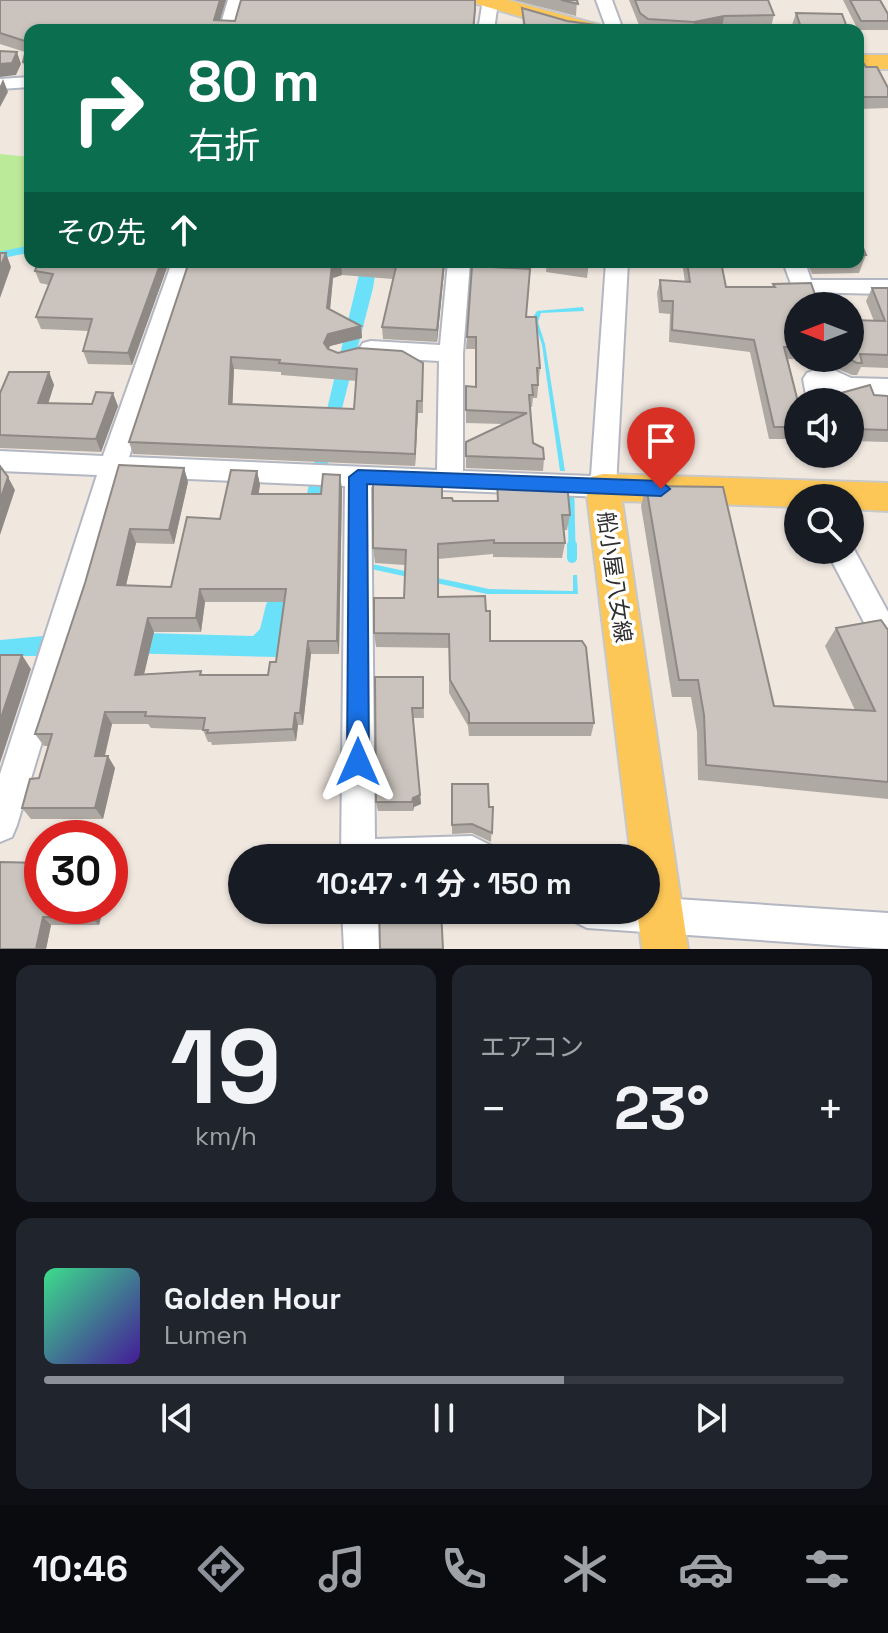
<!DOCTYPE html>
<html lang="ja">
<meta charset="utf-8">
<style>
body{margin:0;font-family:"Space Grotesk","Noto Sans JP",sans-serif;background:#20242c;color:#f1f3f6;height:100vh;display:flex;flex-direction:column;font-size:30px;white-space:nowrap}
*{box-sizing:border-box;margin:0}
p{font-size:26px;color:#9ea1a6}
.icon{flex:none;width:44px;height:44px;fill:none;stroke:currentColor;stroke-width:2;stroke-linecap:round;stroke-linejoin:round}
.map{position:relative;height:949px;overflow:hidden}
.panel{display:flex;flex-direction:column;gap:16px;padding:16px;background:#0d0f14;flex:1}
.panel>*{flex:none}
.hud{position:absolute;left:24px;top:24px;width:840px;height:244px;border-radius:16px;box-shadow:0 2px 6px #0004;background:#0b6e4f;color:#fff;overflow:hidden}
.needle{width:52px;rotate:270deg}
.fabs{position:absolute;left:784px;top:292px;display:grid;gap:16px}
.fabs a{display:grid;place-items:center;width:80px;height:80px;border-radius:50%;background:#171b24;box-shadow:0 2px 6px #0004;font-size:40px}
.speed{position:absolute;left:24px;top:820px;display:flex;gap:16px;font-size:40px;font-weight:700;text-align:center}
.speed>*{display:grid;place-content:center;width:104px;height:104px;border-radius:50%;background:#171b24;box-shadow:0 2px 6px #0004;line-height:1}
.speed .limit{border:12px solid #d22;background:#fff;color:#111}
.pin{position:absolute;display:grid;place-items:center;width:68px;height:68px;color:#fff;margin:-82px -34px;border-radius:50% 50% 50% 0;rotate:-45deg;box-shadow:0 0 8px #0007}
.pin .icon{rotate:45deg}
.me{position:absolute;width:88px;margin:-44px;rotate:0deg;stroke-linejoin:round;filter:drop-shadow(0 0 6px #0008)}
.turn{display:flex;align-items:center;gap:28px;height:168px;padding:0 32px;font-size:36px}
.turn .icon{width:104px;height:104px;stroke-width:2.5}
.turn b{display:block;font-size:56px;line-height:68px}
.then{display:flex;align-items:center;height:76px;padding:0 32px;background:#0003;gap:16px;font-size:30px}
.big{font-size:60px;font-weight:700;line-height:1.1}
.panel .tile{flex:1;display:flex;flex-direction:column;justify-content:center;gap:12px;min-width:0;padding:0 28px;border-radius:16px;background:#20242c}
.panel .dial{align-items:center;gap:0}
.dial b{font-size:104px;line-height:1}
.song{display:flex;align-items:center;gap:24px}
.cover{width:96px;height:96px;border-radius:12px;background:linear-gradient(135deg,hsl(150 70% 55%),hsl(260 70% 35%))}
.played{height:8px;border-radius:4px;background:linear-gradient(90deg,#8c9099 65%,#363941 65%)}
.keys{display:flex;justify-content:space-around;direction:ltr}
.heat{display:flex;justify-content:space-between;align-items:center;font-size:44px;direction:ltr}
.panel .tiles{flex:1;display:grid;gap:16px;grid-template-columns:1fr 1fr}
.tile:last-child{grid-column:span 2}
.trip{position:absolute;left:228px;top:844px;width:432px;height:80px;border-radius:40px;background:#171b24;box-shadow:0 2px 6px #0004;font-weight:700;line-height:80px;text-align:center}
.tab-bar{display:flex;height:128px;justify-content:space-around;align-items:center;background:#090b0e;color:#9ea1a6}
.tab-bar .icon{width:56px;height:56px}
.tab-bar .active{color:#8c9099}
.tab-bar b{font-size:36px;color:#f1f3f6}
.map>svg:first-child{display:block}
</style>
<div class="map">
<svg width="888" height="949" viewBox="0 0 888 949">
<rect width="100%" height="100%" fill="#f0e7df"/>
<path fill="#bbea98" d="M0,154l30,3v89l-30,6z"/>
<path fill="#6be0f9" d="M362,262h15l-4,26 -95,369 -157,-4 24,-20 108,3 7,-7 6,-24 38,-99z
M583,307l1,4 -43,2 -3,9 7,22 20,127h-5l-18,-126 -9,-28 4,-6z
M372,564l117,25 84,2v-16h4l1,19h-91l-116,-25z
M43,636l-6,20h-37v-16z"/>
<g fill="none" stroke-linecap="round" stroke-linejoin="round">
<path stroke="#6be0f9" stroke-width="7" d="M0,255l30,-6
M571,499l1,48"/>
<path stroke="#6be0f9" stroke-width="10" d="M572,545v13"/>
<g stroke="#b3b7c2" stroke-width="4">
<path id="minor" d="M228,0h16l-9,30h-16z
M483,0l15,2 -4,28h-16z
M596,0h16l11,30h-16z
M30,77v10l-30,2v-10z
M172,262h22l-65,195 308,13 2,-109 -68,-4 -8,-2 -4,-6 4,-6 8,-2 69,4 8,-83h22l-7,92v117l128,5 15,-214h22l-12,225 -4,7 -9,3 -232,-10 4,352 97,-3 20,10 5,12h-156l4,-372 -223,-10 -105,349 -5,12 -12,5v-68l97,-299 -97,-4v-20l103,5z
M783,262h22l6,18h77v14l-94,-2z
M825,366l26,12 37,1v18c-9,-1 -25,-4 -33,-2 -19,7 -27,11 -49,0l-3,-16 4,-6z
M850,542l38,70v41l-10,-4 -52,-99h24z
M646,897l242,16v36l-301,-21 -12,-6 -6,-12h77z
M342,910h36l2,39h-36z"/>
</g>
<g stroke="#c8c8c8" stroke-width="4">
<path id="major" d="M473,0h35l91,25 3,5h-35l-90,-26z
M858,55h30v14h-30z
M603,474l285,9v28l-38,-2v-11h-52v9l-176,-6 66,448h-46l-5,-39h9v-52h-15l-45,-371 5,-10z"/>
</g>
<use href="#minor" fill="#fff" fill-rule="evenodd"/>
<use href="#major" fill="#fcc757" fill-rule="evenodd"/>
</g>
<path fill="#afa9a3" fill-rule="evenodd" d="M0,0h226l-6,20 255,1 -1,9h-444v45l-3,-1 -4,-12 2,-10 -25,-8z
M514,0h63l-1,16z
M629,0h139l6,15 -3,12 -49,1 -11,2h-66l-6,-5z
M843,0h37l8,14v16h-30z
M522,8l74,22h-73z
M796,13l52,17h-54l-2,-5z
M858,55l8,12 22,21v20l-30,1z
M858,236l8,19 -7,18 -47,1 -5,-12h51z
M169,262l-37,103 -44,-1 -5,-13 6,-20 -48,-2 -5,-12 13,-32 -9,-2 -5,-12z
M189,262h256l-8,80 -54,-3 -1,-12 11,-48 -51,-4 -9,3 -3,31 31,17 1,12 -32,8 -2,4 10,3 85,10v50h-5l-3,53 -282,-12 -4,-12zM234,369l47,3v3l76,6 -3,28 -122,-4z
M547,262h42l-2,16 -41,-6z
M682,262h39l5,25h46l1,-3 25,22v52h52l24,-37 -8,-20 6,-13h16v80l-27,-1 -4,8h-5l-25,-11 -1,-4 -38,-1 10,43v37h-29l-19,-87 -81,-10 1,-28 -11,-1 -2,-20 3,-13 25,2z
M526,317l14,51 -3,30h-4l-1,9h-2l3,36 11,16 -1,12 -77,-3v-26l37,-18 -37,-1v-37l10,1v-38h-10l1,-12z
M49,372l5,13 -6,18 70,3 -17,46 -101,-4v-55z
M841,393l47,3v46l-38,-1v-39h-13z
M184,468l4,14 -14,62 -38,-1 -10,42 45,2 86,-116 3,14 -2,9h63l21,-5 -3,165h-28l-8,71h-5l-2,16 -84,4 -1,-3h-3l-5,-12 -52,-2 -3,-4h-36l-7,32 10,12 -12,51h-72l-9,-11 17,-30 9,-32h-4l-9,-12 50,-151zM205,602h79l-8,60 -8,13h-66l-1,-4 -57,3 10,-42h47z
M497,480l73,35 -3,15h-3l1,13 -3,15 -69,-1v-3l-55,5v38l48,14 4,30 104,82 -3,13h-122l-1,-10 -19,-33v-45l-73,-1 -2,-14 30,-35 1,-33 -30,-2 -2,-15 69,-50 11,3h44z
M646,486l128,220 81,4 -30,-64 11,-18 52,2v169l-190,-19 -1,-48 -6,-35h-19l-31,-191z
M423,677l1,41h-11l8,86 -7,3 -1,4h-35l-2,-9z
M452,784l37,23h4l-2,35 -19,-9 -20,1z
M42,906h62l-5,19h-48l-5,24h-46z"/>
<path fill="#8e8985" d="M220,0h6l-9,30 -3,-10z
M724,16l-2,12 -11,2h-19l2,-8z
M17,52l4,12 -5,11 -16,2v-13z
M3,79l5,13 -8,15v-21z
M6,253l5,14 -11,31v-30z
M161,262h8l-37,103 -4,-12z
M444,262h1l-8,80v-12z
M341,263l1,12 -9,3 -4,42 -2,-12 5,-43z
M361,326l1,12 -32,8 -4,10 -2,-13 4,-9z
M231,357l3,12 -2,47 -3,-12z
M49,372l5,13 -10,32 -6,-14z
M113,393l5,13 -17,46 -5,-13z
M417,401l1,12 -3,53v-12z
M184,468l4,14 -14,62 -5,-14z
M257,471l3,14 -4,24 -4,-15z
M340,475l2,14 -3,165 -2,-13z
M8,477l7,13 -15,45v-35z
M130,529l6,14 -13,55 -6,-13z
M200,589l5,13 -4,30 -5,-14z
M148,618l6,14 -13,55 -6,-12z
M308,641l3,13 -8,71 -3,-12z
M22,655l9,14 -31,94v-42z
M105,712l7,12 -10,43 -7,-11z
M295,713l3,12 -2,16 -3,-12z
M108,756l7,12 -12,51 -8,-11z
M420,795l1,9 -7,3 -1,4v-13z
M95,906h9l-5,19 -7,-7z
M43,917l8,8 -5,24h-10z"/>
<path fill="#cbc4be" stroke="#8e8985" stroke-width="2" fill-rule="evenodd" d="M0,0h220l-6,20 21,1 6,-21h234v10l-2,20h-443v34h-1l-6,-2 5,-20 -28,-9z
M561,0h16l1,4z
M635,0h133l6,15 -50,1 -30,6 -46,-3 -8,-6z
M850,0h30l8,14v7h-27z
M522,8l45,13 28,4 1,5h-52v-2h-19z
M796,13l46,1 6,16h-46z
M0,51l17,1 -5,11 -12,1z
M858,55l8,12h11l11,21v9h-30z
M858,236l8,19h-8z
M0,253h6l-6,15z
M38,262h123l-33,91 -45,-2 9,-32 -56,-2 17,-43 -18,-3z
M189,262h255l-7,68 -55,-3 14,-60 -55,-4 -9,2 -5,43 34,18 -33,8 -4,9 4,6 10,4 20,-5 44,3 21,12 -1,38h-5l-2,53 -286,-12zM231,357l49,3 -1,3 78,6 -3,40 -125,-5z
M566,262h23l-1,3z
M687,262h34l5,25h49l-2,-3 38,-1 8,23h-21v41h-14l14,55v25h-24l-20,-87 -82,-10 1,-29h-11l-2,-21 30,2z
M472,266l58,3 -4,48h10l4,51h-3l1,17h-6l1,10h-4l4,48 10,5 1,11 -78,-3v-14l61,-29 -61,-3v-24l10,1v-50h-9z
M872,288h16v67l-28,-1 2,9h-5l-10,-5h3v-38l35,1z
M9,372h40l-11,31 54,1 4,-12 17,1 -17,46 -96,-4v-42z
M870,385l4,10 14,1v34l-35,-1 -3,-9v-18h-6l-3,-9z
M119,465l65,3 -15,62 -39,-1 -13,56 54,2 16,-70 33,2 11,-49 26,1 -5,23h69l2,-20 17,1 -3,166h-29l-8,72h-5l-2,16 -86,4 1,-3h-5l2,-12 -60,-2 1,-4h-41l-10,44h13l-13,52h-73l8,-29 9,-1 13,-44h-17l50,-151zM200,589h86l-10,73h-6l-2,13h-68l1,-4 -66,4 13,-57h48z
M0,466l8,11 -8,23z
M373,475l69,3v20h10l1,3h45l-1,-21 70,3 3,32h-8l3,28h-71v-3l-56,4v53l47,-1 1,15h4v30h92l4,6 8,76h-125v-10l-19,-33 -1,-46 -75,-1v-35h30l2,-48 -33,-2z
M646,486l77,1 51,219 101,5 -39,-83 45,-8 7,10v152l-182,-17 -2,-50 -6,-35h-19z
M0,655h22l-22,66z
M375,677h48v31h-11l8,87 -7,3 -1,4h-36z
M452,784h36l1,23h4l-1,26 -20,-9 -20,1z
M437,854v4h-60v-1z
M0,862l42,1v43h53l-3,12 -49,-1 -7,32h-36z
M379,910h62l2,39h-63z"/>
<path fill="#1a73e8" stroke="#114b97" stroke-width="2" d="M358,470l303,11 9,8 -9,7 -294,-12 2,278 -3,8 -8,3 -8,-3 -3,-8 2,-285z"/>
<g text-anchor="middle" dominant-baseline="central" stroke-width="7" stroke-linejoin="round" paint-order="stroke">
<g font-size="22" fill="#2d2d2d" stroke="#fff">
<text transform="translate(615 577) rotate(82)">船小屋八女線</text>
</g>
</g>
</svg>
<div class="fabs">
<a><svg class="needle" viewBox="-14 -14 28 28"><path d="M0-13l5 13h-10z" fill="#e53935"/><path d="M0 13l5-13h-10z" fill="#9ea1a6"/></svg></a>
<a><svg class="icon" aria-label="sound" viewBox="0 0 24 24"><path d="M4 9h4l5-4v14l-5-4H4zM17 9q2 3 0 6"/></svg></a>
<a><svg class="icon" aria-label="search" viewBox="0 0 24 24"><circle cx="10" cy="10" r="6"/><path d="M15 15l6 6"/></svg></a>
</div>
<div class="speed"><div class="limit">30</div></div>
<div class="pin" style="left:661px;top:489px;background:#d93025"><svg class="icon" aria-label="arrive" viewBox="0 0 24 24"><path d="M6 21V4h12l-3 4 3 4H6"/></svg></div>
<svg class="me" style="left:358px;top:762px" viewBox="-20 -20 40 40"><path d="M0-17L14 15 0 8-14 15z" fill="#1a73e8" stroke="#fff" stroke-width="4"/></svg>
<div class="trip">10:47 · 1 分 · 150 m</div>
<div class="hud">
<div class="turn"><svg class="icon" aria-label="right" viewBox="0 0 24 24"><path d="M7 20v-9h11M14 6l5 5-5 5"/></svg><div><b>80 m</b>右折</div></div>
<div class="then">その先<svg class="icon" aria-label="ahead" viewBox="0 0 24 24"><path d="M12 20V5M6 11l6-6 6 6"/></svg></div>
</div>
</div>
<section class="panel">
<div class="tiles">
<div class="tile dial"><b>19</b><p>km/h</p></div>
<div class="tile"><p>エアコン</p>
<div class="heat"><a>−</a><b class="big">23°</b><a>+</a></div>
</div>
<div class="tile">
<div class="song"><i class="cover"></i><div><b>Golden Hour</b><p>Lumen</p></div></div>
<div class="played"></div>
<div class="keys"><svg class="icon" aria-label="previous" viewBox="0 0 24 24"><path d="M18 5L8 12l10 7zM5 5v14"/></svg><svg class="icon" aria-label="pause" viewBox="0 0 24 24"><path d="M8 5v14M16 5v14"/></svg><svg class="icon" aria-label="next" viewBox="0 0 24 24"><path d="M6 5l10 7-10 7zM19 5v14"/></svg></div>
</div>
</div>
</section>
<nav class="tab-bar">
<b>10:46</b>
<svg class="icon active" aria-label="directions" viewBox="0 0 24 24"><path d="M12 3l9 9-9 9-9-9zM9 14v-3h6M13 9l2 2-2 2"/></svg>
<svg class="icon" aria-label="music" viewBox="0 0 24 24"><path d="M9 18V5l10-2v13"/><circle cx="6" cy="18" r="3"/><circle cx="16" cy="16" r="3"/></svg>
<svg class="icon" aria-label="phone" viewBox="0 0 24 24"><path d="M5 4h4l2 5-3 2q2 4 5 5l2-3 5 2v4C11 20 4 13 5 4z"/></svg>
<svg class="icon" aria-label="climate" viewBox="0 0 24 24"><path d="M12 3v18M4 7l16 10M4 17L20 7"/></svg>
<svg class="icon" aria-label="car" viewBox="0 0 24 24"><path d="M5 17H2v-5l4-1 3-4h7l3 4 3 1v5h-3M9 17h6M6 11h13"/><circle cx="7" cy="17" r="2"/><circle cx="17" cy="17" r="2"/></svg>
<svg class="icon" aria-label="filters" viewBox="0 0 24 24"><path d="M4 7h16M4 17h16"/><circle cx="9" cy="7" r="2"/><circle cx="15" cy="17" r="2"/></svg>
</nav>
